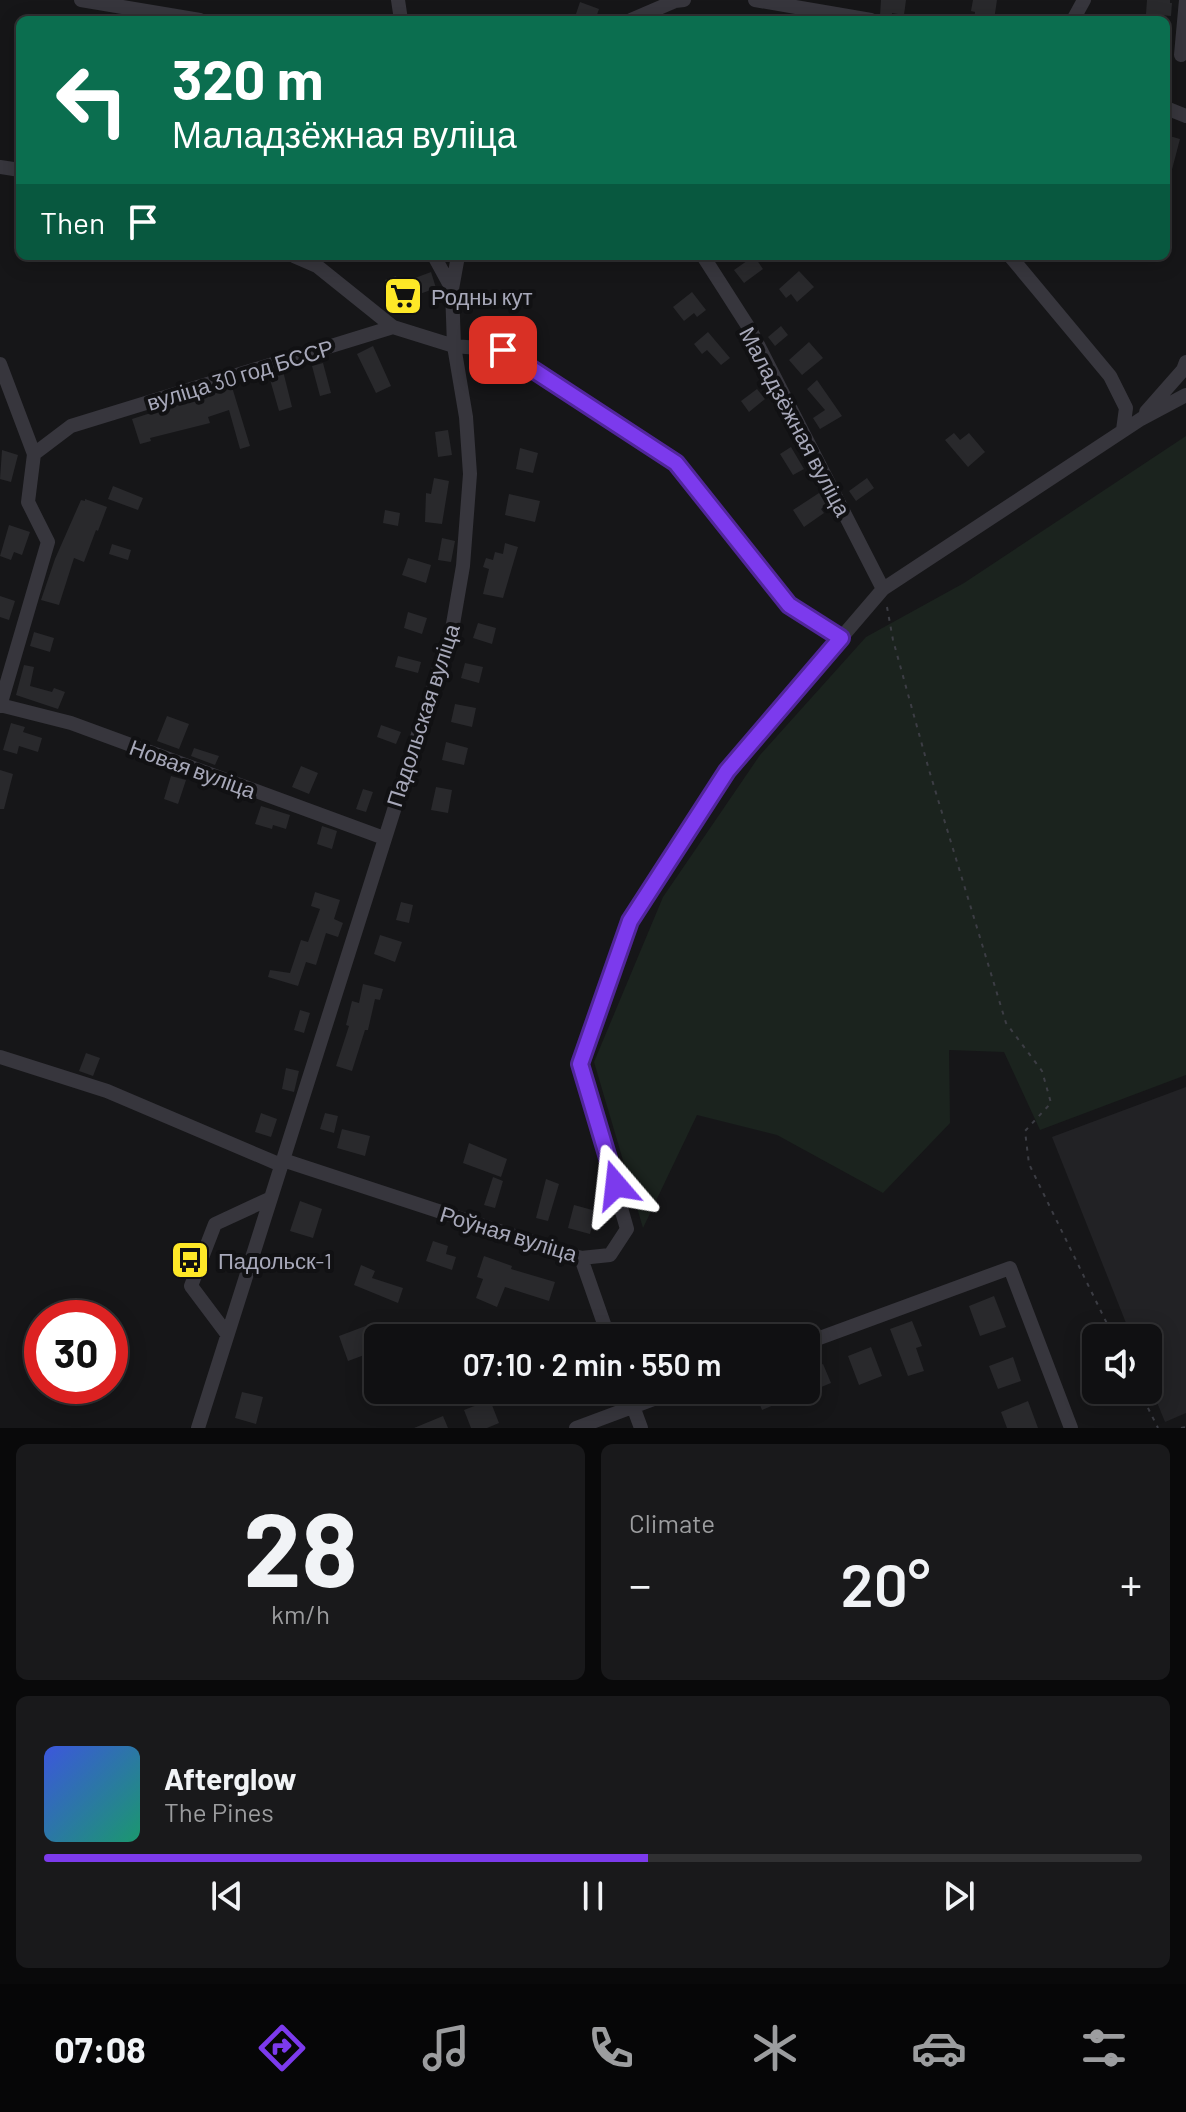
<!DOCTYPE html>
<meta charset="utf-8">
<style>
body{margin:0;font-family:Barlow,sans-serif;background:#19191b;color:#f1f3f6;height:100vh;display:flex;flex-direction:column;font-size:30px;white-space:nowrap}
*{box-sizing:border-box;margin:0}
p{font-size:26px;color:#9c9d9f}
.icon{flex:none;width:44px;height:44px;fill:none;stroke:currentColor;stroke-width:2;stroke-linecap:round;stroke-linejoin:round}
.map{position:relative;height:1428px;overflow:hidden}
.drawer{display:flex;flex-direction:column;gap:16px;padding:16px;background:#09090a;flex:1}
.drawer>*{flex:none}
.guide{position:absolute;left:16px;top:16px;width:1154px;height:244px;border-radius:12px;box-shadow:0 4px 20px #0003,0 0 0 2px #303032;background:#0b6e4f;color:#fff;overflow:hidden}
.controls{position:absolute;left:1082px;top:1324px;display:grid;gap:16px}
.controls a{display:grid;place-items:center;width:80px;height:80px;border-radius:12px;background:#101012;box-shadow:0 4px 20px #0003,0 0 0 2px #303032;font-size:40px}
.speed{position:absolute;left:24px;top:1300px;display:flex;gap:16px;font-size:40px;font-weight:700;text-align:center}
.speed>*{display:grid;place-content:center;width:104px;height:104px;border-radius:50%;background:#101012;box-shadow:0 4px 20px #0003,0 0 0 2px #303032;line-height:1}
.speed .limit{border:12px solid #d22;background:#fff;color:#111}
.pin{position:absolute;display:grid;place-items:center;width:68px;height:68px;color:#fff;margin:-34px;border-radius:16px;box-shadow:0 4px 12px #0006}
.me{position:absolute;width:88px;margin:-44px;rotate:343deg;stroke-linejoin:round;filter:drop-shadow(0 0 6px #0008)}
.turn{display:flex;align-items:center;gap:28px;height:168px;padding:0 24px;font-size:36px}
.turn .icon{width:104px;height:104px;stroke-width:2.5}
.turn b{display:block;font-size:56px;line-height:68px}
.then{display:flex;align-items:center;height:76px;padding:0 24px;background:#0003;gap:16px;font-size:30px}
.big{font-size:60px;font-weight:600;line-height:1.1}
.drawer .widget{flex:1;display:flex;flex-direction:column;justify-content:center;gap:12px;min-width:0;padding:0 28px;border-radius:12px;background:#19191b}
.drawer .dial{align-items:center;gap:0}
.dial b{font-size:104px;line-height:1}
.song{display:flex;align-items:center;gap:24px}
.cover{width:96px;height:96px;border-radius:12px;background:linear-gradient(135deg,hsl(230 70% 55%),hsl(160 70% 35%))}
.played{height:8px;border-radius:4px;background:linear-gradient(90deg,#7c3aed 55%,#303032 55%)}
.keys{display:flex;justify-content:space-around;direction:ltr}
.heat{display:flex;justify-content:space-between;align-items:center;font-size:44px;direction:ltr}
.drawer .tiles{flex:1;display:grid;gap:16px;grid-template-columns:1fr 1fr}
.widget:last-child{grid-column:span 2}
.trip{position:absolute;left:364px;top:1324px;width:456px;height:80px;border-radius:12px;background:#101012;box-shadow:0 4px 20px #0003,0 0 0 2px #303032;font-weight:600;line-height:80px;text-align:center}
.tab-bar{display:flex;height:128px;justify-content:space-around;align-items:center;background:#060607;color:#9c9d9f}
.tab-bar .icon{width:56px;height:56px}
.tab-bar .active{color:#7c3aed}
.tab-bar b{font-size:36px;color:#f1f3f6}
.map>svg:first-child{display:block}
</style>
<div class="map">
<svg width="1186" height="1428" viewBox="0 0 1186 1428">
<rect width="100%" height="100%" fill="#161618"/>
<path fill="#222225" d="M1186,1087v326l-21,9 -17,-42v-42h-16l-80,-201z"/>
<path fill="#1b231e" d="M1186,436v639l-146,55 -36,-78 -55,-2 1,73 -67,70 -106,-58 -80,-20 -54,113 -49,-166 69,-165 97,-142 106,-118 98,-54z"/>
<path fill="#29292c" d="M881,0h25l-2,15 -12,-2v4l-12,-1z
M973,0h24l-3,20h-20l1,-8 -4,-1z
M1147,0h23v3h2l-1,13 -25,-2z
M580,2l19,7 -4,11h-21z
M1166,135l14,4 -10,38 -4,-1z
M754,256l9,13 -19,14 -10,-13z
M799,271l15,16 -17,15 -6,-8 -5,4 -7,-9z
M431,272l5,16 -43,16 -8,-24 11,-4 3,8z
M692,292l14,18 -9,7 -3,-4 -10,8 -11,-14z
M781,326l7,9 -13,11 -7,-9z
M708,332l22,26 -9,7 -14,-15 -5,4 -8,-10z
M809,342l14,16 -21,17 -13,-15z
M373,346l18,40 -15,7 -19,-39z
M323,363l8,30 -11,3 -8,-30z
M283,371l9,36 -13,4 -10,-35z
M817,380l25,36 -22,13 -7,-11 12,-8 -18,-21z
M232,387l18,59 -10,3 -11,-39 -21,7 2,6 -60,15 1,3 -11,3 -8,-25z
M757,389l8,10 -16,13 -8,-11z
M448,430l4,25 -14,2 -3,-25z
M954,433l6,7 9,-7 16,19 -17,15 -23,-27z
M791,447l13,22 -11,6 -13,-21z
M520,448l18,5 -5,20 -17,-4z
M2,450l16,5 -7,27 -11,-3z
M434,478l15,3 -7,43 -17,-2 1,-29 5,1z
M867,478l7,10 -18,13 -7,-10z
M113,486l30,12 -5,12 -30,-11z
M819,493l8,12 -6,4 3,4 -20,14 -11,-17z
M509,494l31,7 -5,21 -30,-7z
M85,499l22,8 -9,24 -2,-1 -12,32 -10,-4 -15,47 -18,-5 14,-41 26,-59 4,1z
M385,510l15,3 -2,13 -15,-3z
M9,525l21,7 -8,23 -8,-3 -3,8 -11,-4z
M442,538l13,3 -4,21 -13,-2z
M505,543l13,4 -15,51 -20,-4 6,-25 -6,-2 3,-9 7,2 2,-8 8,2z
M112,544l19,6 -3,10 -19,-6z
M408,558l23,7 -5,18 -24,-8z
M0,596l15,5 -6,19 -9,-3z
M408,612l19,6 -5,16 -18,-6z
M478,623l18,5 -4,16 -19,-6z
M34,632l20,6 -4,14 -20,-6z
M398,656l23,6 -3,11 -23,-6z
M465,663l18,4 -4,16 -18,-5z
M24,665l10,2 -4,19 22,6 2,-4 11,4 -7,17 -42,-14z
M455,704l21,4 -4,19 -21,-5z
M167,716l22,8 -10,25 -22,-8z
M11,723l14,4 -2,5 19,6 -4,14 -19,-6 -2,8 -14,-4z
M381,725l20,7 -5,12 -19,-7z
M446,742l22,6 -4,17 -22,-5z
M194,748l25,8 -4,9 -24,-9z
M301,766l17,7 -9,21 -17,-7z
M0,770l13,4 -9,35h-4z
M171,776l15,4 -8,24 -14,-5z
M436,787l16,3 -4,23 -17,-3z
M363,789l10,3 -7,20 -10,-3z
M261,806l29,9 -4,14 -13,-4 -1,4 -17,-5z
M322,826l15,5 -5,18 -15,-5z
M315,892l25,8 -6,19 9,4 -5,14 -12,-4 -10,32 -10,-3 -8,24 -30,-9 2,-7 20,3 11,-33 7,2 12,-33 -9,-3z
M401,902l12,3 -4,18 -13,-3z
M380,935l22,7 -7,20 -21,-8z
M363,984l20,5 -3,11 -5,-1 -7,31h-3l-13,41 -16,-5 13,-40 -3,-1 6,-24 7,2z
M300,1010l10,3 -6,20 -10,-3z
M86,1053l14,5 -7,18 -14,-5z
M286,1068l13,3 -5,21 -12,-3z
M261,1113l16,6 -6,18 -16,-5z
M325,1113l13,3 -4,17 -14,-4z
M342,1129l28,7 -5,20 -28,-8z
M469,1143l38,16 -6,18 -38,-14z
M493,1177l10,4 -8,27 -11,-3z
M546,1179l13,5 -11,37 -12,-3z
M300,1201l22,8 -9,29 -23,-7z
M574,1205l22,6 -6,23 -22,-6z
M433,1241l15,5 -2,8 10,3 -4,13 -26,-9z
M484,1256l28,10 -1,3 44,13 -6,19 -44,-14 -8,20 -21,-9 7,-19 -6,-2z
M361,1265l14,6 -3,7 31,10 -5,15 -44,-18z
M994,1296l12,31 -26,9 -11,-30z
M912,1321l10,25 -6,2 8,23 -16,5 -18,-47z
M371,1324l7,18v8l-30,11 -9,-25z
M871,1347l11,29 -23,9 -11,-29z
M1013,1357l8,24 -23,8 -9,-23z
M823,1364l8,19 -22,9 -3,-8v-13z
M754,1390h22l5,12 -19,8z
M242,1392l21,5 -7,27 -21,-6z
M490,1400l9,23 -12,5h-16l-7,-18z
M1028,1401l10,27h-31l-6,-16z
M443,1416l5,12h-34z"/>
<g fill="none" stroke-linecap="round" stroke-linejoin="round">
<path stroke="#3c3d44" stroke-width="2" stroke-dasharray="4 6" stroke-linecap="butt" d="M887,607l6,33 36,130 77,253 36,48 9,32 -26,28 4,33 85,174
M1139,1390l19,38
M1181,1428l5,-1"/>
<path stroke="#37363d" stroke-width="14" d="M81,0l119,20
M398,0l3,20
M755,0l116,20
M631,20l44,-19 9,-1
M1073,20l11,-20
M1181,55l5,-55
M1166,108l20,8
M0,167l20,3
M294,256l23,10 76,61
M703,256l48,75 132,258
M1010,256l100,120 16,32 -3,22
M452,289l6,-33
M0,364l34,90 -6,48 20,40 -48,164
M1146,412l37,-42 3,-8
M34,454l37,-28 322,-99 61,19 49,4 173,113 113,142 52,33
M0,705l71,18 313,115
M0,1057l107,34 174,74
M283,1160l298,98 29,-3 17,-26 -47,-165 50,-143 97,-150 156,-182 258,-170 45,-24
M581,1258l28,80
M227,1334l-36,-48 24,-62 56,-26
M806,1343l204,-75 61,160
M627,1390l14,38
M198,1428l255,-804 10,-58 7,-92 -4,-57 -12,-71 -2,-57 -18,-33
M576,1428l102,-38"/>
</g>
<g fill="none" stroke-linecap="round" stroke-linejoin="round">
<g stroke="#51269a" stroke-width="20">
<path id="route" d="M503,350l173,113 113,142 52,33 -114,133 -97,150 -50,143 36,121"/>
</g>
<use href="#route" stroke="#7c3aed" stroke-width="14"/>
</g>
<defs>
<g id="supermarket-square" transform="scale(2)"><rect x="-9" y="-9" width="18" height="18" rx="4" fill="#fee827" stroke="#111113"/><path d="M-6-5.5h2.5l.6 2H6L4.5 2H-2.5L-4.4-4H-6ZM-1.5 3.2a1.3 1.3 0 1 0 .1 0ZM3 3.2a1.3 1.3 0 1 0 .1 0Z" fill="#111"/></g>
<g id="bus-square" transform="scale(2)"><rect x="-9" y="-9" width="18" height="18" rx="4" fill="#fee827" stroke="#111113"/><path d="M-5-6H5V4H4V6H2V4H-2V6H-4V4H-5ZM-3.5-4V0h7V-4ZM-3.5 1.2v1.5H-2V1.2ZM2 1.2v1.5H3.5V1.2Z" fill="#111"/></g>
</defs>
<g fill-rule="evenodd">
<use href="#supermarket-square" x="403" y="296"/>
<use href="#bus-square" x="190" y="1260"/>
</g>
<g text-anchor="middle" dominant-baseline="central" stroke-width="8" stroke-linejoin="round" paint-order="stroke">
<g font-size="22" fill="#a7a8b9" stroke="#111113" text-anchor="start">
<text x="431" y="296">Родны кут</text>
<text x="218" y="1260">Падольск-1</text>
</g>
<g font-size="22" fill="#a7a8b9" stroke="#111113">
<text transform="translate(240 374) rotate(-17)">вуліца 30 год БССР</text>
<text transform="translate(796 421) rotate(62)">Маладзёжная вуліца</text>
<text transform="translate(422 715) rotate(-72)">Падольская вуліца</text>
<text transform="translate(193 768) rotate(20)">Новая вуліца</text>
<text transform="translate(509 1233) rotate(17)">Роўная вуліца</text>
</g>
</g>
</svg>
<div class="controls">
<a><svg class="icon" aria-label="sound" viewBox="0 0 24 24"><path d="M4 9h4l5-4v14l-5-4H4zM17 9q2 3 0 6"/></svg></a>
</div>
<div class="speed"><div class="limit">30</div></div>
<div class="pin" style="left:503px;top:350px;background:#d93025"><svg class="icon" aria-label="arrive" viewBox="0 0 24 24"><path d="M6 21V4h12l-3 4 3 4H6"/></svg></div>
<svg class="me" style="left:616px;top:1185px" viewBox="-20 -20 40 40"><path d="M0-17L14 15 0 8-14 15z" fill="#7c3aed" stroke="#fff" stroke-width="4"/></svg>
<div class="trip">07:10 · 2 min · 550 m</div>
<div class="guide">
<div class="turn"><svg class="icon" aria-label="left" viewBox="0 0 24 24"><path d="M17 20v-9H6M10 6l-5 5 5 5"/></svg><div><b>320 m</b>Маладзёжная вуліца</div></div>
<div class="then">Then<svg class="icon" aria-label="arrive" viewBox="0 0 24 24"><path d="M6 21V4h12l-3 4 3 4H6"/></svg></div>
</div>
</div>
<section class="drawer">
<div class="tiles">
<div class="widget dial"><b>28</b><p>km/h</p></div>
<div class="widget"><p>Climate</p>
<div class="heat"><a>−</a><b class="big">20°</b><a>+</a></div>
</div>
<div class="widget">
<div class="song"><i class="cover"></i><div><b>Afterglow</b><p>The Pines</p></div></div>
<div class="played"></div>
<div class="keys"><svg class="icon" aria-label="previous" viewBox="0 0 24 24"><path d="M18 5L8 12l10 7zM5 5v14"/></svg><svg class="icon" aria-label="pause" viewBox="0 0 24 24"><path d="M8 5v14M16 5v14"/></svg><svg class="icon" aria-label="next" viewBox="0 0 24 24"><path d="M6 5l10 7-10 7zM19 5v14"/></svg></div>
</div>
</div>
</section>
<nav class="tab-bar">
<b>07:08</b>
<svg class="icon active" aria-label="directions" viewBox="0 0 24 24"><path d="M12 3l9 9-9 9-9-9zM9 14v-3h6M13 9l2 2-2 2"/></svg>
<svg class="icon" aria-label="music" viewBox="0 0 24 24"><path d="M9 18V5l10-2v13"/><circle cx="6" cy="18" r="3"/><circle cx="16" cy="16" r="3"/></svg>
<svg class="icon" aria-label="phone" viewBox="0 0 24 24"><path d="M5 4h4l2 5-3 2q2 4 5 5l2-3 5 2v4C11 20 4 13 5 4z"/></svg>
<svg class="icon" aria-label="climate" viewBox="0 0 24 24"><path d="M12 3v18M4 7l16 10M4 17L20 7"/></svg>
<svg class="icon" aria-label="car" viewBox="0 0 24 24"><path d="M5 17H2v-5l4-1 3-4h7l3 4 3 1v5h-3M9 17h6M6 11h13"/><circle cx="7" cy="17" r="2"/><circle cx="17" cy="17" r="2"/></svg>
<svg class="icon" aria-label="filters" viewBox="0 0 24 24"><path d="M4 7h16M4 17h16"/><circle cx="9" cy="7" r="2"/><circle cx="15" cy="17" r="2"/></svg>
</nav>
